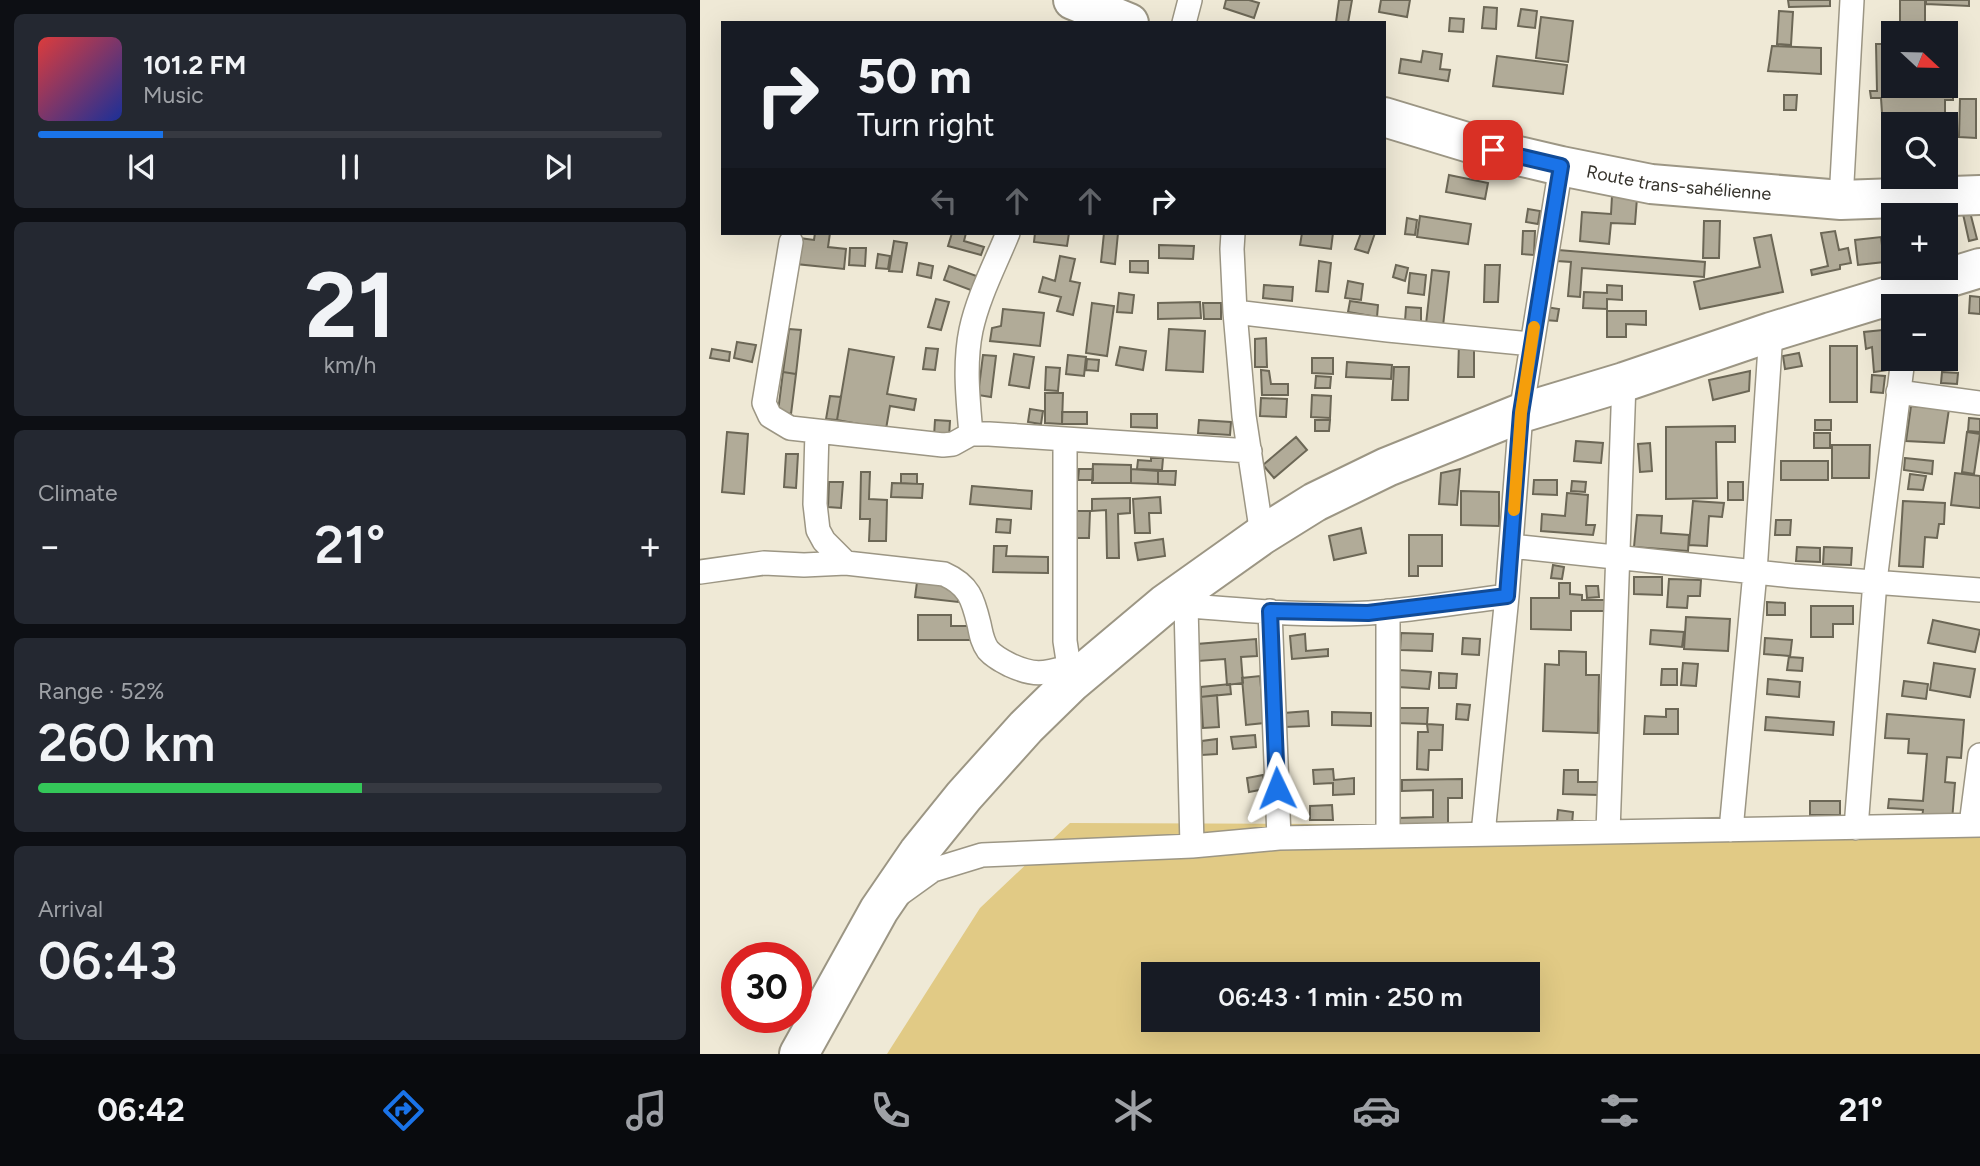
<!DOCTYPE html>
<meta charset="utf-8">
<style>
body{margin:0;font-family:Figtree,sans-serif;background:#242831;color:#f1f3f6;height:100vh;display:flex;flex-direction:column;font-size:26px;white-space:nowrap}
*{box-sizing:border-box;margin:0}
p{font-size:23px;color:#9ea1a6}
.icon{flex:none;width:38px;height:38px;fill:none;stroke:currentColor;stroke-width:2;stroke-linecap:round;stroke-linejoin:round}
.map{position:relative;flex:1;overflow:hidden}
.details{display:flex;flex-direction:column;gap:14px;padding:14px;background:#0d0f14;width:700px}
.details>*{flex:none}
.hud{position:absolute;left:21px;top:21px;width:665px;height:214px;border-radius:0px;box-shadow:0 7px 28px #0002;background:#171b24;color:#f1f3f6;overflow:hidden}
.needle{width:46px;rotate:112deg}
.controls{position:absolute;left:1181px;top:21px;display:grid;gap:14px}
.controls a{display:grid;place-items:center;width:77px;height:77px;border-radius:0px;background:#171b24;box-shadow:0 7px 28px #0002;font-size:35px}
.speed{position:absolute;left:21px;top:942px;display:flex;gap:14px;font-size:35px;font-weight:700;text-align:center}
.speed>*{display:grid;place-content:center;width:91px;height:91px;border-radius:50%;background:#171b24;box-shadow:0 7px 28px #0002;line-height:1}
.speed .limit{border:10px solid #d22;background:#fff;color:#111}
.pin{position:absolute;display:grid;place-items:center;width:60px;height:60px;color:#fff;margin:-30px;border-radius:14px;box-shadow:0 4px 10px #0006}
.me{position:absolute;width:77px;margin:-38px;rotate:358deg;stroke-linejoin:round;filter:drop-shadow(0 0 5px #0008)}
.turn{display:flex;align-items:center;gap:24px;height:147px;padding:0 21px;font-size:32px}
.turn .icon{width:91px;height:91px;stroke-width:2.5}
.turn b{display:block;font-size:49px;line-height:60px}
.lanes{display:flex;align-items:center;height:66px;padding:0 21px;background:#0003;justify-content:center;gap:35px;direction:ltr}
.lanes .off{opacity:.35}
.big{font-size:52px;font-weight:600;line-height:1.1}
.details .widget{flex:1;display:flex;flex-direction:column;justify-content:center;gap:10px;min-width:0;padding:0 24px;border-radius:10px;background:#242831}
.details .dial{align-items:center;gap:0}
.dial b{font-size:91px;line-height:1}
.song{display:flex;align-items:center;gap:21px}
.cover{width:84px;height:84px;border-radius:10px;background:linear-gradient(135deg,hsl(0 70% 55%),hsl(230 70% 35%))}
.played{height:7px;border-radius:4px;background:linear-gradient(90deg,#1a73e8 20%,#363941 20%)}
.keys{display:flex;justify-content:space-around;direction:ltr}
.heat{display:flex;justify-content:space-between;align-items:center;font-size:38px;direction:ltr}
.charge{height:10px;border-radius:5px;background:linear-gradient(90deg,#34c759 52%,#363941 0)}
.trip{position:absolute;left:441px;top:962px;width:399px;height:70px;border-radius:0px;background:#171b24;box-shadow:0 7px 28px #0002;font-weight:600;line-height:70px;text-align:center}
.tab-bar{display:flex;height:112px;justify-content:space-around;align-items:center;background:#090b0e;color:#9ea1a6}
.tab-bar .icon{width:49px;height:49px}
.tab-bar .selected{color:#1a73e8}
.tab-bar b{font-size:32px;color:#f1f3f6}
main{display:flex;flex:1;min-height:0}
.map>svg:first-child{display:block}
</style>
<main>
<section class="details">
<div class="widget">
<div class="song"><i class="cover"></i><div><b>101.2 FM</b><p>Music</p></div></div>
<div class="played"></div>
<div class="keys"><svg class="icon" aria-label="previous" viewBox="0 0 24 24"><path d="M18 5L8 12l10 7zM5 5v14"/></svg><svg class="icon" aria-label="pause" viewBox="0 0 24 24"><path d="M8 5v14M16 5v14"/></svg><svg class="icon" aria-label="next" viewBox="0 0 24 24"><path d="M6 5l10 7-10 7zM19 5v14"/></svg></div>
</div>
<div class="widget dial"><b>21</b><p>km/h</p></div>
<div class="widget"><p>Climate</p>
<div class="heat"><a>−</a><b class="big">21°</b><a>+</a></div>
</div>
<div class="widget"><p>Range · 52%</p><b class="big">260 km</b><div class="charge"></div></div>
<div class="widget"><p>Arrival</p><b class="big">06:43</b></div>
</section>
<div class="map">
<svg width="1280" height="1054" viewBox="0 0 1280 1054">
<rect width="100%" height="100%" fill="#efe9d6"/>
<path fill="#e1ca85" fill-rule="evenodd" d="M370,823l486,2 424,-2v231h-1093l93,-146zM453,975h375v45h-375z"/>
<path fill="#b1ab98" stroke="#6c6756" stroke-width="2" d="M526,0h23l10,3 -5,15 -30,-10z
M639,0h13l-4,23 -12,-1z
M681,0h29l-3,17 -28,-5z
M1088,0h42v6l-41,1z
M1200,0h25v33h-25z
M1226,0h43v6l-43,-2z
M784,7l13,1 -1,21 -14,-1z
M821,9l16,2 -2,17 -17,-2z
M1079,11l14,1 -2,33 -14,-1z
M841,17l32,4 -5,41 -32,-4z
M750,18l14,1 -1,13 -14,-1z
M1246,36h7v23h-7z
M1176,44h18v42h52v-25h7v39h-8v18l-16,1v5h-35v15h-12v-10l7,-3v-13h-7l-1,-15h-10l-1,-7h7z
M1072,46l49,2v26l-53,-3z
M723,51l19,3 -2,15 10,1 -2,11 -49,-8 2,-14 20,3z
M797,56l70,9 -4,29 -70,-8z
M1084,95h13l-1,15h-12z
M1260,99h16v39l-17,-1z
M749,175l39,8 -3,16 -39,-7z
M912,196l25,2 -2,26 -24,-1 -2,21 -29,-3 2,-29 29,2z
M828,209l12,2 -2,13 -12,-2z
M1270,212l7,27 -8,2 -6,-27z
M720,216l51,8 -3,20 -51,-7z
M707,218l10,2 -2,15 -10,-1z
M1004,221h16l-1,37h-16z
M823,231h12l-1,24 -12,-1z
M1135,231l4,19 9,-2 3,15 -11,2v4l-28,6 -1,-5 17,-4 -7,-33z
M115,233h15l-2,14 18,2 -2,20 -48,-5 3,-26 15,2z
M252,233h14l-2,8 20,6 -3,8 -33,-9z
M335,233h34l-2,13 -33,-4z
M404,233h14l-3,31 -14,-2z
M602,233h31l-2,16 -31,-4z
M661,233h14l-7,20 -13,-4z
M1071,235l12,57 -83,17 -6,-27 66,-15 -6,-29z
M1181,237l3,25 -26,3 -3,-25z
M194,241l13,2 -5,29 -13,-1z
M459,245l35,1 -1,13 -34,-1z
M150,248h16l-1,18 -16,-1z
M858,250l147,12 -1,15 -122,-9 -2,29 -12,-1 3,-34 -14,-1z
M178,254l12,2 -2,13 -12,-1z
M360,256l15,3 -5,22 10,2 -7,32 -16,-4 4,-14 -22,-5 4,-15 12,4z
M430,261h18v12l-18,-1z
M619,261l12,2 -3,29 -12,-1z
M219,263l14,3 -2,12 -14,-3z
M696,265l12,3 -3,13 -12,-4z
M785,265h15l-2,37h-14z
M249,266l33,12 -6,14 -32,-12z
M732,270l17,2 -6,54 -17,-2z
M710,273l16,2 -2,20 -16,-2z
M648,281l15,3 -2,16 -16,-2z
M564,285l29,2 -1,14 -29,-3z
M907,285l15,1v14l-15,-1v10l-24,-1 1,-16 23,1z
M419,293l15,2 -2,18 -15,-1z
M1270,296l10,1v17l-11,-1z
M236,299l13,3 -8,28 -13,-3z
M650,301l28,4 -1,12 -29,-5z
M500,302l1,16 -43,1v-16z
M392,303l22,3 -7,50 -21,-3z
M503,303h18v16h-17z
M706,307l15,1v14l-16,-1z
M846,307l13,2 -2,12 -12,-1z
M303,309l41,4 -4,33 -50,-5 2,-13 9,-2z
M907,311h39v14l-20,-1v13h-19z
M89,329l12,1 -5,44 -13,-2z
M469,329l36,2 -2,41 -37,-2z
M1192,329l1,11 -7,1 2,29 -14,2 -2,-25 -6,2 -2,-17z
M566,338l1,29h-12v-28z
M37,342l19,3 -4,17 -18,-4z
M759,342h15v35h-16z
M1130,346h27v56h-27z
M420,347l26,4 -3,19 -27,-5z
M226,348l12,1 -3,21 -12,-1z
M12,349l18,3 -1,9 -19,-3z
M149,349l45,8 -7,37 29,5 -2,11 -24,-4 -4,23 -49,-9z
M1099,353l3,13 -17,3 -2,-13z
M314,354l20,3 -5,31 -20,-3z
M283,355l13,1 -5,41 -13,-2z
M368,355l18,2 -2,19 -18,-2z
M612,358h21v16l-21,-1z
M387,359l12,1 -1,11 -12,-1z
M647,362l45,3 -1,14 -45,-2z
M346,367l14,1 -2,23 -13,-1z
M694,367h15l-1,33h-16z
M561,370l8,1 2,13h17v11h-26z
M1050,371l-1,20 -36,9 -4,-20z
M83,372l13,2 -5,40 -13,-2z
M1242,372l16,1 -1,11 -16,-1z
M1172,375l13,1 -2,17 -12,-1z
M616,376l15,1 -1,11h-15z
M345,393h18l-1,31 -17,-1z
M612,395l19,1 -1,22 -19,-1z
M130,396l11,1 -4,23 -11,-1z
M561,398l26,1 -1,18 -26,-1z
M1211,406l38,3 -5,34 -38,-2z
M330,409l13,2 -2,13 -13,-2z
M362,412h25v12h-25z
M431,414h26v14l-26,-1z
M1269,418l11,1v13l-12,-1z
M235,420l15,1 -1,16 -15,-1z
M499,420l32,2 -1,13 -32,-2z
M615,420h15l-1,11h-14z
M1115,420h16v10h-16z
M1035,426v16h-19l1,56 -51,1v-72z
M27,432l21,2 -4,60 -22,-2z
M1267,432l13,2 -6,40 -12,-2z
M1114,433h16v15h-16z
M596,437l11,13 -33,28 -11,-13z
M876,441l27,2 -2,20 -27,-2z
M950,443l2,28 -12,1 -2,-28z
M1132,445h38l-1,33h-37z
M86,454h12l-2,34 -12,-1z
M451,458h12l-1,12 -25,-1 1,-9 13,1z
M1205,458l28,3 -1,13 -28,-4z
M1081,461h47v19h-47z
M393,464l38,1v18h-39z
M379,469h14v11h-15z
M431,469l27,2v13l-27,-1z
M760,469l-3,36 -18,-1 2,-31z
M458,471h18l-1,14 -17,-1z
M161,472h9l-1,27 18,1 -1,41h-17l1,-22h-10z
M1255,473l25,3v32l-29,-3z
M201,474h16v10l-16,-1z
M1210,474l16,2 -3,14 -15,-1z
M834,480h23v15l-24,-1z
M872,481l14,1 -1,10 -14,-1z
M129,482h14l-2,26 -13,-1z
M1028,482h15v18h-15z
M192,483l31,1 -1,14 -31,-1z
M272,486l60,5 -1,18 -61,-5z
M761,491l38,1v34l-38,-1z
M867,493l21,2 -2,30h9l-2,10 -52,-4 1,-17 23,2z
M460,497l1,16h-12l1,20h-15l-2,-34z
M430,498v15l-12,1 1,44h-12l-1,-48 -14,1v-12z
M993,501l31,2 -2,14 -13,-1 -2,30 -18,-1z
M1203,501l42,2 -1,21h-5l-2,14 -12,-1 -2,30 -24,-1z
M376,511h14l-1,27h-13z
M937,515l25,1 -1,17 28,2 -1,16 -54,-4z
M297,519l14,1 -1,13 -14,-1z
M1076,520h15l-1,15h-15z
M661,528l5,25 -32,7 -5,-24z
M709,535h33v31h-24v10h-9z
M463,539l2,17 -27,4 -3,-17z
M294,546h13l-1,10 42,1v16l-55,-1z
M1097,547l23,1v14l-24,-1z
M1124,547l28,1 -1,17 -28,-1z
M853,565l11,2 -2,12 -11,-1z
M934,577h28v18l-28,-1z
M969,579l32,1 -1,16h-12l-1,12 -20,-1z
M217,582l43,5 -2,15 -43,-5z
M859,583h11v11l12,1v5h23v11h-34v19l-40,-1v-31h28z
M886,586h12l1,11 -12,1z
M1067,602l18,1v12h-18z
M1111,606h42v18h-20v13h-22z
M218,615h33v11h21v14h-54z
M986,617l44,2 -2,32 -44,-2z
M1233,620l47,10 -5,22 -47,-9z
M951,630l33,2 -2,15 -32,-3z
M701,633l32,1 -1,17 -32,-1z
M605,634l1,17 22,-2v7l-36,3 -2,-23z
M763,638l17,1 -1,16 -17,-1z
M1065,638l27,2 -2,17 13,1 -1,13 -15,-1 2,-14 -25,-2z
M556,639l1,17 -16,1 2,26 -16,2 -2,-26 -27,2 -1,-17z
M859,651l27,1v23h13l-1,58 -55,-2 2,-67 14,1z
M983,663l15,1 -2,22 -15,-1z
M1234,663l41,6 -5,28 -40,-7z
M962,669h15v16h-16z
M699,670l32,2 -2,17 -31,-2z
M739,673l18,1 -1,14h-17z
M560,676l4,47 -18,2 -4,-47z
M1068,679l32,3 -1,15 -32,-3z
M1204,681l24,3 -2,15 -24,-3z
M530,684l1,10 -30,3v-10z
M517,695l2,32 -16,1 -2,-31z
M757,704l13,1 -2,15 -12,-1z
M697,708h31l-1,16 -30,-1z
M966,709h12v25h-34l1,-18 21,1z
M608,711l1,15 -24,1 -1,-14z
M632,712l39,1v13l-39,-1z
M1187,714l77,6 -3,38 -14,-1 -2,25 10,1 -3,38 -30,-2 1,-9 -35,-2 1,-9 34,2 4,-47 -19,-1 1,-14 -24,-1z
M1066,717l68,5 -1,13 -68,-5z
M727,724l16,1 -1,25h-13l-1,20 -11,-1 1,-37h10z
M555,735l1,12 -23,2 -2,-12z
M517,739v15l-15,1v-14z
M633,769l1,11 20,-2v16l-21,1v-12l-19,1 -1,-14z
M864,770h14v12h21v13l-36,-1z
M563,775l2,14 -16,3 -2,-14z
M762,779v19h-14v32h-50v-12l35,-1v-27l-31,1v-11z
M1110,801h30v14h-30z
M632,805l1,15h-23v-14z
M858,810l15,2 -1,12 -15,-2z"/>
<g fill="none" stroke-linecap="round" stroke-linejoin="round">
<g stroke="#9c9684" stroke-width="26">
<path id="minor" d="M484,23l6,-23
M1141,200l11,-200
M533,233l-1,16 3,63 9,104 18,119
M91,242l-27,161 6,13 20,12 153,17 10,-1 18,-10h18l261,17
M535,312l153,18 143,14
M1198,392l82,11
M117,431l-2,73 3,26 6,11 22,22 98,11c25,11 29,25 35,50 2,9 3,18 9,26 6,7 14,11 22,15 24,11 33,9 58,2
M271,434c-3,-34 -7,-70 0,-104 7,-33 24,-65 37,-97
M365,439v202l6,39
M811,546l282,30 187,14
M0,572l64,-9 40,2 42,-2
M465,604c68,5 136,13 204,9 46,-3 92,-11 138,-17
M486,605l6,241
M570,611l9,227
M1271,825l9,-70
M1156,828l19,-247 28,-222
M1031,830l24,-258 16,-240
M908,832l16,-450
M783,834l24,-238 14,-183 40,-247
M688,836v-225
M201,893l32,-23 49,-15 210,-9 87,-8 701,-13"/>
</g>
<g stroke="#9c9684" stroke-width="42">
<g id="trunk">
<path d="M373,0l56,23"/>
<path id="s1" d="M684,117l109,33 68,16 90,18 190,16 139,-5"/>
<path d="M99,1054l80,-144 39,-57 46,-57 62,-69 45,-44 94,-79 97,-69 53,-33 72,-35 134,-54 103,-31 147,-50 209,-64"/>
</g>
</g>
<use href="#minor" stroke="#fff" stroke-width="23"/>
<use href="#trunk" stroke="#fff" stroke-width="38"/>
</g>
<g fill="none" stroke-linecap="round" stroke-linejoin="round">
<g stroke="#114b97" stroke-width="18">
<path id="route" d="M577,788l-7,-177 98,2 139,-17 14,-183 40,-247 -68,-16"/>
</g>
<use href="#route" stroke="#1a73e8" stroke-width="12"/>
<path stroke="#f59e0b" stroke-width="12" d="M814,510l7,-97 13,-86"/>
</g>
<g text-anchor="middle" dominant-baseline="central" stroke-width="7" stroke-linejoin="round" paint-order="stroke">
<g font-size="18" fill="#35322b" stroke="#efe9d6">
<text stroke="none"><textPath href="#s1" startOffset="303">Route trans-sahélienne</textPath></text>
</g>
</g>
</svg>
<div class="controls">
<a><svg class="needle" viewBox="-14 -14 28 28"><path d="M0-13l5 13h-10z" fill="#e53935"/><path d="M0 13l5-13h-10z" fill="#9ea1a6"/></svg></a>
<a><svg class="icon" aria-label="search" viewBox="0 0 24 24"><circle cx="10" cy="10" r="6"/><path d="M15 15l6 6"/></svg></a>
<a>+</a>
<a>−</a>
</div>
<div class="speed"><div class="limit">30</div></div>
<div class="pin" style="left:793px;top:150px;background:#d93025"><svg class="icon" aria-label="arrive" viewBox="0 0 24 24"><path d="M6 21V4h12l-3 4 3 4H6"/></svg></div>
<svg class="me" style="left:577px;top:788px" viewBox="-20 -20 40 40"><path d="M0-17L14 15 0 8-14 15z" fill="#1a73e8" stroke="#fff" stroke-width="4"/></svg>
<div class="trip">06:43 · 1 min · 250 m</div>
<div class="hud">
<div class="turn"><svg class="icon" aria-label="right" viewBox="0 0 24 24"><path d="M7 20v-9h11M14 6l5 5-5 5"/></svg><div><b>50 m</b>Turn right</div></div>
<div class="lanes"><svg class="icon off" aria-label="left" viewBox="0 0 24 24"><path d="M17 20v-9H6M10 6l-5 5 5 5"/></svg><svg class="icon off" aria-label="ahead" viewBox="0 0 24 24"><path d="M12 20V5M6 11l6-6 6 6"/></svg><svg class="icon off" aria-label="ahead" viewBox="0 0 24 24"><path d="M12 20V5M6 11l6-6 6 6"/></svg><svg class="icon" aria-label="right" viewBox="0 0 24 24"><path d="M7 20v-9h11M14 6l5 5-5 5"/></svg></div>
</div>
</div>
</main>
<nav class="tab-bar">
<b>06:42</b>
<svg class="icon selected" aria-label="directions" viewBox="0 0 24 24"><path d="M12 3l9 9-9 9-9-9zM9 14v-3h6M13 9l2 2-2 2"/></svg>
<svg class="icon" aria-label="music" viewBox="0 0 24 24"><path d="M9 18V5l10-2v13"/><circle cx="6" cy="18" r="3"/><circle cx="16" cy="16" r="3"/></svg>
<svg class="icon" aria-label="phone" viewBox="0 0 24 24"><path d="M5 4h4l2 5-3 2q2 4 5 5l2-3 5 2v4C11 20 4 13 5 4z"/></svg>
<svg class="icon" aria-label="climate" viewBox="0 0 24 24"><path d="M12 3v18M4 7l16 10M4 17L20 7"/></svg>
<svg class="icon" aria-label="car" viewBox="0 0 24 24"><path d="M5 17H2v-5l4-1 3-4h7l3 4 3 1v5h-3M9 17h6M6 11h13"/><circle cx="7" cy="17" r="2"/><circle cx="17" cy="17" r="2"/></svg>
<svg class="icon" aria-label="filters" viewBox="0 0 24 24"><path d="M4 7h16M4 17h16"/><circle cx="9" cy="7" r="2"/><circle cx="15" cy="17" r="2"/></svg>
<b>21°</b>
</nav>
